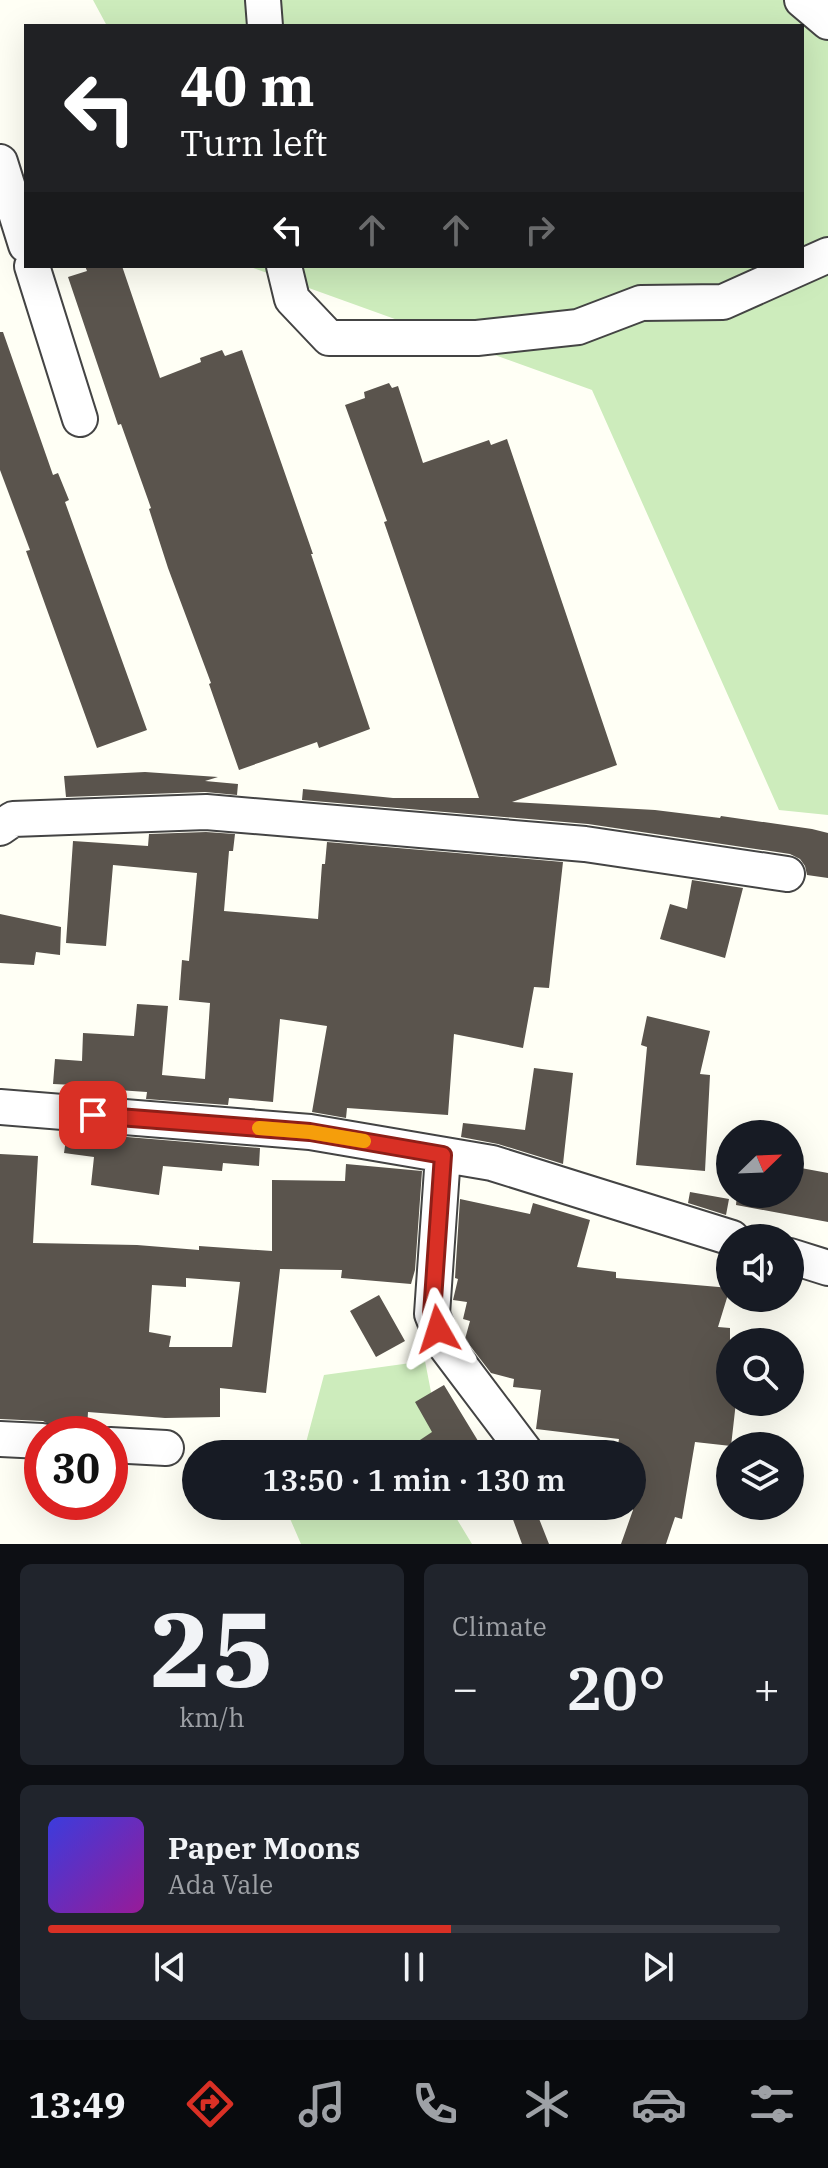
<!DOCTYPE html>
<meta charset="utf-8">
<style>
body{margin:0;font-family:"IBM Plex Serif",serif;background:#20242c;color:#f1f3f6;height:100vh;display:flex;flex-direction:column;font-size:30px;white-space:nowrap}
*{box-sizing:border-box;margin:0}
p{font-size:26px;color:#9ea1a6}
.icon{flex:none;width:44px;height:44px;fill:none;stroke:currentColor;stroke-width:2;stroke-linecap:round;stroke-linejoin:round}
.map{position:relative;height:1544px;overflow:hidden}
.panel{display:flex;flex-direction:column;gap:20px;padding:20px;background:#0d0f14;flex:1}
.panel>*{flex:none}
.banner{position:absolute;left:24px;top:24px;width:780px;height:244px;border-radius:0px;box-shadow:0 8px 32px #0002;background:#202124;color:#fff;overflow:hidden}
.needle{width:52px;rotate:67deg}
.buttons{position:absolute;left:716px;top:1120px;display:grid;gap:16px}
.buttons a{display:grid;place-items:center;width:88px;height:88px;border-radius:50%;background:#171b24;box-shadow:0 8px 32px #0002;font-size:40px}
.speed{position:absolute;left:24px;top:1416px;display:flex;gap:16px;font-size:40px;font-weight:700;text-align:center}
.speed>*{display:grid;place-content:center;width:104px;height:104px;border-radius:50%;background:#171b24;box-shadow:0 8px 32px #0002;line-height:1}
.speed .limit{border:12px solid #d22;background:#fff;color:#111}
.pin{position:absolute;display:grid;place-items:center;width:68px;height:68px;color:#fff;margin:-34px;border-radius:16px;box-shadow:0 4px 12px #0006}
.me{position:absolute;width:88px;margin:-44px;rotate:354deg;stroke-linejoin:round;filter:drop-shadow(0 0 6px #0008)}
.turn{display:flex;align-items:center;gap:28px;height:168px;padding:0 24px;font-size:36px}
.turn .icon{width:104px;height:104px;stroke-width:2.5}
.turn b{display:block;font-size:56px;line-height:68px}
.lanes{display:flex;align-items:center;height:76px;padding:0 24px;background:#0003;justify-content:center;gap:40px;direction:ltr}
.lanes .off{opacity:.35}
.big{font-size:60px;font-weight:600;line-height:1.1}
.panel .tile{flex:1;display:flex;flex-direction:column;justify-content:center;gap:12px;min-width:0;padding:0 28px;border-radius:12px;background:#20242c}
.panel .dial{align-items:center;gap:0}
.dial b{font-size:104px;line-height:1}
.song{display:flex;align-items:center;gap:24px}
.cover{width:96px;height:96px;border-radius:12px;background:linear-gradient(135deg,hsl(240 70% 55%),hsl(300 70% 35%))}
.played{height:8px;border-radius:4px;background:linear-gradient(90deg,#d93025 55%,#363941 55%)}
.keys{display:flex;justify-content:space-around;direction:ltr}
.heat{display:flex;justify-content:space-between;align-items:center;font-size:44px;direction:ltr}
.panel .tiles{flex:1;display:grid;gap:20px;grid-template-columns:1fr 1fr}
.tile:last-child{grid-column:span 2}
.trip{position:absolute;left:182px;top:1440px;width:464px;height:80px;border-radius:40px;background:#171b24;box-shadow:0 8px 32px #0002;font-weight:600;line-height:80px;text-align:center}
.menu{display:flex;height:128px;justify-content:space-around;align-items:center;background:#090b0e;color:#9ea1a6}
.menu .icon{width:56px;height:56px}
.menu .current{color:#d93025}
.menu b{font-size:36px;color:#f1f3f6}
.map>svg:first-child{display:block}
</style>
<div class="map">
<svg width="828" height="1544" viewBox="0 0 828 1544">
<rect width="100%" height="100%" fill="#fffff5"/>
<path fill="#cdecbc" d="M93,0h735v815l-49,-5 -187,-420 -344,-124h554v-240h-695z
M425,1361l18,93h-140l21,-79z
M290,1506h163l2,10 17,28h-171l-13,-30z"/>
<path fill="#5a544d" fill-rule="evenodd" d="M85,266h37l38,112 41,-16 -1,-4 22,-8 3,6 17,-6 71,204h-2l59,175 -51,19 -2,-6 -78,28 -30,-86 2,-1 -43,-115 -19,-59 2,-1 -30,-84 -3,1 -50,-148 19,-6z
M0,332h3l50,143 5,-2 11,27 -4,2 82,228 -50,18 -51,-141 -20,-56 4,-1 -30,-80z
M389,383l3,5 6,-2 25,77 66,-23 2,5 16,-6 110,326 -105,37 143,8 65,8 1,-2 91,13 16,4v45l-21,-3 -2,-9 -5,-7 -10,-5 -202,-30 -286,-24 1,-11 90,9h86l-95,-276 3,-1 -42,-116 20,-7 -1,-6z
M145,772l73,5 -13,4 33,3 -1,11 -32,-3 -139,5 -2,-21z
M206,832l29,2 -2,17h-4l-5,60 94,8 4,-55h3l2,-22 236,20 -14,126 -15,-1 -11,61 -69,-14 -6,81 -101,-7 -1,10 -34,-6 15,-86 -47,-7 -7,83 -44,-4 -1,7 -82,-6 1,-7 -74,-5 1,-2 -21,-1 2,-25 27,2 1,-28 51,3 3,-32 31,2 -6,69 43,4 5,-76 -31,-3 3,-40 7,1 8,-88 -84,-8 -7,81 -40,-3 7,-102 75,5 1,-12z
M692,880l51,8 -18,70 -65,-19 10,-35 17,5z
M0,914l61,13 -1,28 -24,-3 -2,13 -34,-2z
M647,1016l63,15 -10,43 10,1 -5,96 -69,-6 11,-118 -6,-2z
M534,1068l39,5 -10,91 -65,-20 -37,-7 2,-14 62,7z
M67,1132l193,16 -1,18 -36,-3 -1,8 -59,-5 -4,29 -68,-10 3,-28 -30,-4z
M0,1154l38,2 -5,87 104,2 62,5v-4l73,5v-71l73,1 1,-17 76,7 -7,99 -4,14 -70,-6 1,-8 -62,-1 -14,124 -46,-5v29l-55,1 -77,-6 -1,17 -31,-1 -13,-7 -43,-2zM186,1278l54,4 -8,65h-63l2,-11 -22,-4 3,-47 34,2z
M790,1166l38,7v49l-92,-17 1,-11h53z
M690,1192l39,7 -3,16 -38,-12z
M460,1199l70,15 3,-11 57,17 -13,47 39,5v6l114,10 -12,39 12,1v74h6l-5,44 -36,-4 -13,77 -7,-2 -9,27h-45l12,-34 -1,-57 -15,-3 2,-11 -83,-10 5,-39 -28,-3 1,-8 -23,-6 -26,-34 5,-18 -7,-2 4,-17 -14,-2 5,-21 -3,-1z
M379,1295l26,46 -29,16 -26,-46z
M444,1385l42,69h-87l33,-22 -17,-30z
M508,1506h26l15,38h-27z"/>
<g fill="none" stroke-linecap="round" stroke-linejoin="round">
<g stroke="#444" stroke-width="38">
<path id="minor" d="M263,0l2,26
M802,0l26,22
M0,162l26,83
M32,266l48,153
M284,266l8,33 37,39h148l101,-11 63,-24 82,-1 105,-47
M0,828l13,-9 193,-7 379,32 202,30
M0,1107l310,25 182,31 240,75
M443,1155l-11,159 12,30 83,110
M790,1256l38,12
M0,1439l42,2
M110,1445l56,3"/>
</g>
<use href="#minor" stroke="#fff" stroke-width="34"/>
</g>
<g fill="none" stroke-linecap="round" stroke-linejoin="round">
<g stroke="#8d1f18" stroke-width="20">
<path id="route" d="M93,1115l217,17 133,23 -11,159 6,15"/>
</g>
<use href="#route" stroke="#d93025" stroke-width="14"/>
<path stroke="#f59e0b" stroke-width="14" d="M259,1128l51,4 54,9"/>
</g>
</svg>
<div class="buttons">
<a><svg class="needle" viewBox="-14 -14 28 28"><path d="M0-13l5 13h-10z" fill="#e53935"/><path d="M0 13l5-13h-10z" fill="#9ea1a6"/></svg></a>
<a><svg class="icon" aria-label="sound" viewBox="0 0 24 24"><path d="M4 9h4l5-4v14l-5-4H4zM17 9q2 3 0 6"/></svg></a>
<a><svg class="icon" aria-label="search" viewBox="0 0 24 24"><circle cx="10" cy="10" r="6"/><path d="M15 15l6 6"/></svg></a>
<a><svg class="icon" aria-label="layers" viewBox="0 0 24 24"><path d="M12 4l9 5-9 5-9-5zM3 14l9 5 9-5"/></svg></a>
</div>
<div class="speed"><div class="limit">30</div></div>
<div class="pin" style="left:93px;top:1115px;background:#d93025"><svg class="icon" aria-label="arrive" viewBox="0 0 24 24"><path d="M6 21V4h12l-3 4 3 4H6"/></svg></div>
<svg class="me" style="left:438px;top:1329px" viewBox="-20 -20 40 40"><path d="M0-17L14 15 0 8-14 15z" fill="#d93025" stroke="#fff" stroke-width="4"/></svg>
<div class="trip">13:50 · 1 min · 130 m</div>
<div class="banner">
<div class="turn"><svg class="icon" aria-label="left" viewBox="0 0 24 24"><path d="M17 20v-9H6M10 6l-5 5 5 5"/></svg><div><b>40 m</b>Turn left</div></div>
<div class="lanes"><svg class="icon" aria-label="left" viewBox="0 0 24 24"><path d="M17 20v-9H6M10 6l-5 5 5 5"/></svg><svg class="icon off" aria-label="ahead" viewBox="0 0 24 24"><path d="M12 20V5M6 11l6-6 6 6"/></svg><svg class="icon off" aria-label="ahead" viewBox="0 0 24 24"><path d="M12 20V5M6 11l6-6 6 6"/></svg><svg class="icon off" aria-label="right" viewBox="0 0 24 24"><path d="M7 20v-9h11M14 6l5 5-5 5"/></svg></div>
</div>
</div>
<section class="panel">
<div class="tiles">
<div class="tile dial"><b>25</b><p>km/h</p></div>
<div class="tile"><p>Climate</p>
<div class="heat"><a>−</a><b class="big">20°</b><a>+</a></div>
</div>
<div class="tile">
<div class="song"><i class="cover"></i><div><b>Paper Moons</b><p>Ada Vale</p></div></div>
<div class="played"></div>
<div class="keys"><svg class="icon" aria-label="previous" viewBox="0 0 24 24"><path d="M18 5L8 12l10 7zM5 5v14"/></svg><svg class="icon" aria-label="pause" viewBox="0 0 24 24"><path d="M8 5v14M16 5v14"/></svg><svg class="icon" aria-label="next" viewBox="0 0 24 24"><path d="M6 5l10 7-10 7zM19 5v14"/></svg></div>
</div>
</div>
</section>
<nav class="menu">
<b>13:49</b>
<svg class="icon current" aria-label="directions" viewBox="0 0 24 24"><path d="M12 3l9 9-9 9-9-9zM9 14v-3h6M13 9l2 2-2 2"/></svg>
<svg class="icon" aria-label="music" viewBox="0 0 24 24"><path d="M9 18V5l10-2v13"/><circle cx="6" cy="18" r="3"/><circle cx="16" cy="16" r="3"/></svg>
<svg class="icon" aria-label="phone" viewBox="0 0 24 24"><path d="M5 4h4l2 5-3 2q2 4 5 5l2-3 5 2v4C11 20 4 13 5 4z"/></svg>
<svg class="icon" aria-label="climate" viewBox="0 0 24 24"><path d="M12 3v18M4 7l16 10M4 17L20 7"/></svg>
<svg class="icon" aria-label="car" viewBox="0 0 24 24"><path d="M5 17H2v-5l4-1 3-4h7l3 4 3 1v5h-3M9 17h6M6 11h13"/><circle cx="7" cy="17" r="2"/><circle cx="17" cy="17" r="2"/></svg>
<svg class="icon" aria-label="filters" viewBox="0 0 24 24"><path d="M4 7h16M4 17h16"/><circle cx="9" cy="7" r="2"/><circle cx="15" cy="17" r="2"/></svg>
</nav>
